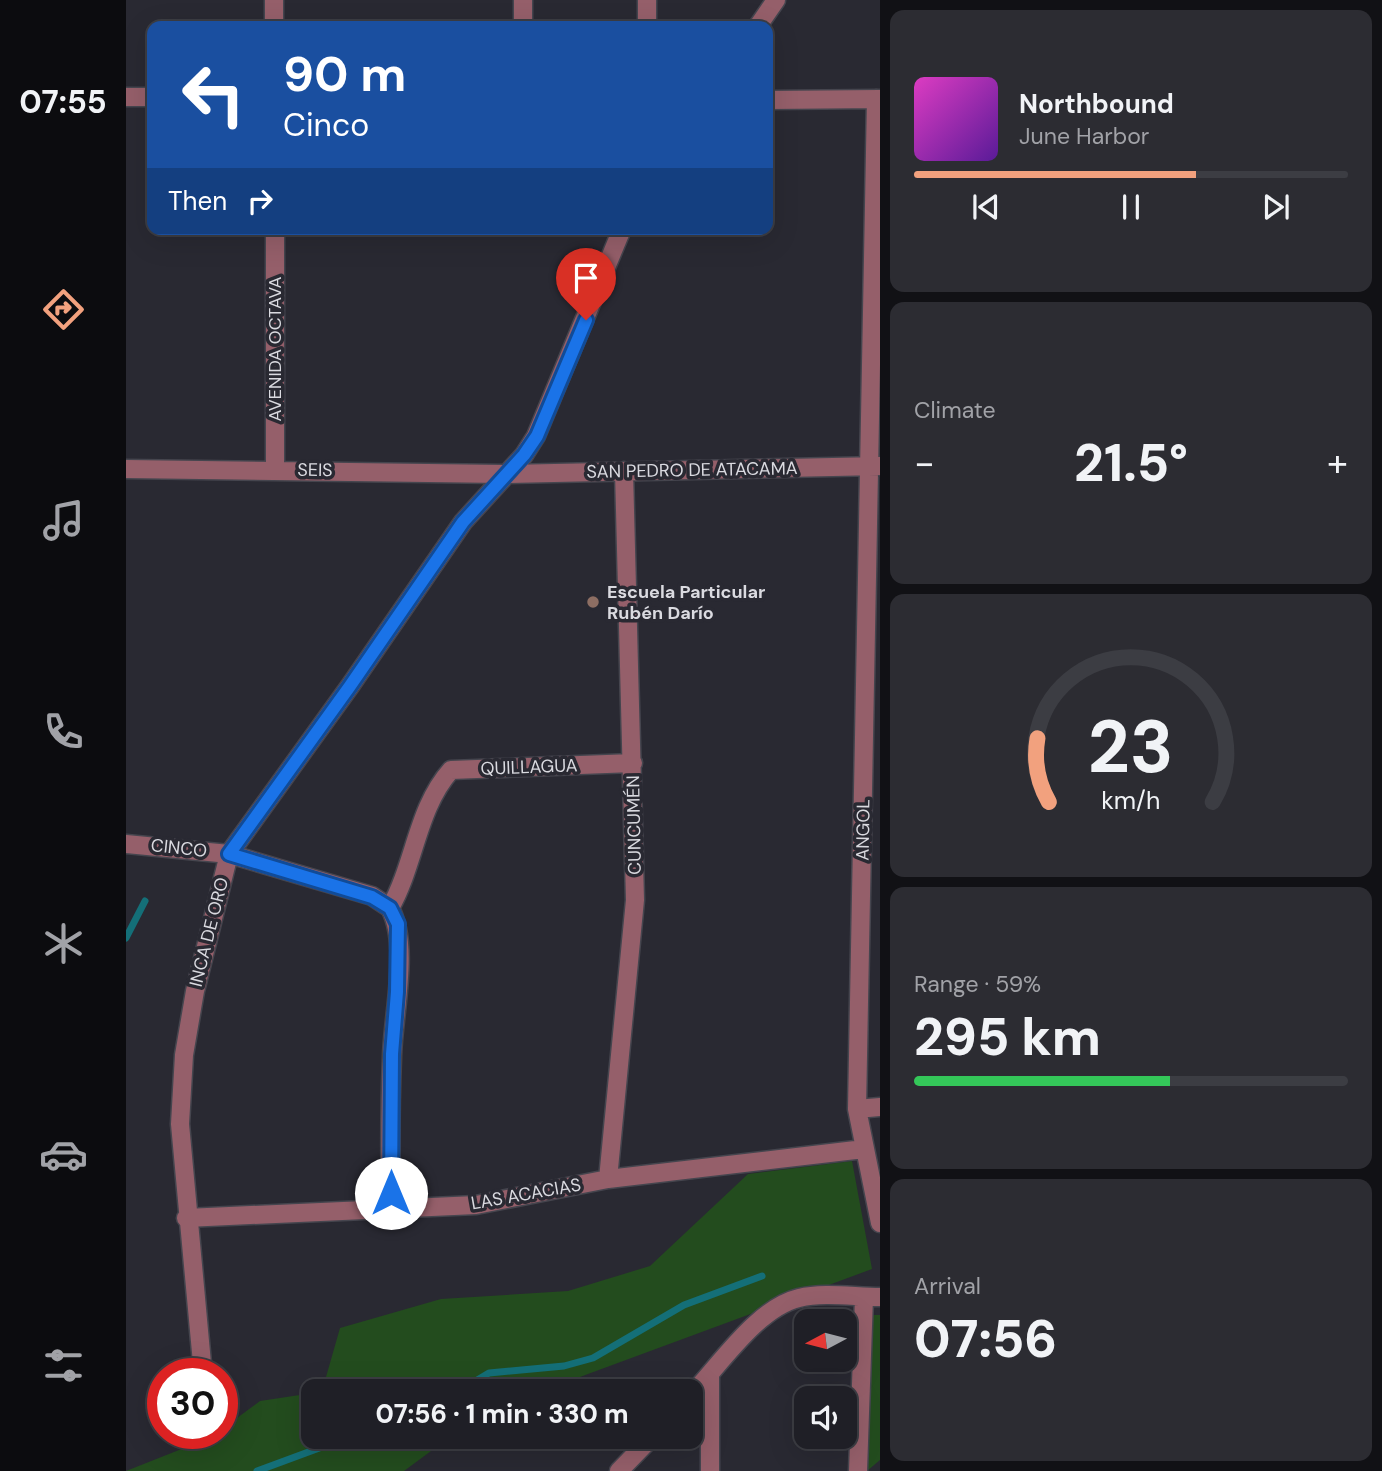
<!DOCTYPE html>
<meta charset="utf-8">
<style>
body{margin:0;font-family:"DM Sans",sans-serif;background:#2c2c32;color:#f1f3f6;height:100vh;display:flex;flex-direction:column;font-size:26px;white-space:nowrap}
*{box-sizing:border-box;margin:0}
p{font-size:23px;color:#a1a2a7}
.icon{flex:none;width:38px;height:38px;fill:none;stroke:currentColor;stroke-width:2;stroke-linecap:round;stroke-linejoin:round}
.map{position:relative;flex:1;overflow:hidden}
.drawer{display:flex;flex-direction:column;gap:10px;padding:10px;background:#111115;width:502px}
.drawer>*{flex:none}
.hud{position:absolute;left:21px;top:21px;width:626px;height:214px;border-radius:14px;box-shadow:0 7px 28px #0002,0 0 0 2px #3c3d43;background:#1a4fa0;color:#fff;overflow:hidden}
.needle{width:46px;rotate:263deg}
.fabs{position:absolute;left:668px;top:1309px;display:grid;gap:14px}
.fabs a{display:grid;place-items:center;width:63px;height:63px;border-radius:14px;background:#1f1f26;box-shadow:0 7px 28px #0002,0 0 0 2px #3c3d43;font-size:35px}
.speed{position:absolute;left:21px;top:1358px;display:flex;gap:14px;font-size:35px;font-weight:700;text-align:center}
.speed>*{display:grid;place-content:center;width:91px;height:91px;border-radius:50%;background:#1f1f26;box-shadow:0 7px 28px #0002,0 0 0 2px #3c3d43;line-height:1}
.speed .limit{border:10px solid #d22;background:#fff;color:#111}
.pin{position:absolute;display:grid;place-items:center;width:60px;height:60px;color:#fff;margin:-72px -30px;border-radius:50% 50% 50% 0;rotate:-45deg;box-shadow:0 0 7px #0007}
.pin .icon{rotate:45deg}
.me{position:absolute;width:77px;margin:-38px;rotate:0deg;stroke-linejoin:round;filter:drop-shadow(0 0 5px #0008)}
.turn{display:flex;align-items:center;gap:24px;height:147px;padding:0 21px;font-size:32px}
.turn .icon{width:91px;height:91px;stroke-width:2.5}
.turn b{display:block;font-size:49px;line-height:60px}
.then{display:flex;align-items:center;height:66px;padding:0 21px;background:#0003;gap:14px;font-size:26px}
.big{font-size:52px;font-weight:800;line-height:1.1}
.drawer .widget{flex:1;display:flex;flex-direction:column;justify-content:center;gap:10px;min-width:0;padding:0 24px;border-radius:14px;background:#2c2c32}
.drawer .dial{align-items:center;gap:0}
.dial svg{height:182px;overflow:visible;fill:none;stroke:#3c3d43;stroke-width:7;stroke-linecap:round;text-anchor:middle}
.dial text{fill:#f1f3f6;stroke:none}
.song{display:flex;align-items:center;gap:21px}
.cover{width:84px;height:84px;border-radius:10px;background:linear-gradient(135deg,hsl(310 70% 55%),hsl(270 70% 35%))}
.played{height:7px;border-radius:4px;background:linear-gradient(90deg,#f2a17e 65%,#3c3d43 65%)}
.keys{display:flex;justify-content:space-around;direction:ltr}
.heat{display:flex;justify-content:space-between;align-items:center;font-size:38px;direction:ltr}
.charge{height:10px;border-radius:5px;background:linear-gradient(90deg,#34c759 59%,#3c3d43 0)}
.trip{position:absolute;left:175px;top:1379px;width:402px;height:70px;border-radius:14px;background:#1f1f26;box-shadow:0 7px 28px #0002,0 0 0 2px #3c3d43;font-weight:800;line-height:70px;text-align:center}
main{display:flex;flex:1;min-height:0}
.tab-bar{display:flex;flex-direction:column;width:126px;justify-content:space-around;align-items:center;background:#0c0c0f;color:#a1a2a7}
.tab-bar .icon{width:49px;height:49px}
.tab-bar .on{color:#f2a17e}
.tab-bar b{font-size:32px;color:#f1f3f6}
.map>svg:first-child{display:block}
</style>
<main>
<nav class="tab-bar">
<b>07:55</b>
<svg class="icon on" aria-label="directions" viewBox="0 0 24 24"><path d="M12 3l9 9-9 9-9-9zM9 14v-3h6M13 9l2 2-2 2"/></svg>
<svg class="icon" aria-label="music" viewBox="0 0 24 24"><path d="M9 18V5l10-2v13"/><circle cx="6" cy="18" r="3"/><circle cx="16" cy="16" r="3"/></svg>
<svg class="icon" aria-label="phone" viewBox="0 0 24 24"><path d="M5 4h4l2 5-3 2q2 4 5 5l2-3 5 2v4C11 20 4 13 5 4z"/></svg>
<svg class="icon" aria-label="climate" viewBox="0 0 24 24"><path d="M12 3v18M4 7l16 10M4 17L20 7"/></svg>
<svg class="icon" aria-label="car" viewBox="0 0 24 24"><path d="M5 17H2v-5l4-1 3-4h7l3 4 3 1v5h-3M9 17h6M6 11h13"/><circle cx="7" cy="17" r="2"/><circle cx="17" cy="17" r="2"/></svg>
<svg class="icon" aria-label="filters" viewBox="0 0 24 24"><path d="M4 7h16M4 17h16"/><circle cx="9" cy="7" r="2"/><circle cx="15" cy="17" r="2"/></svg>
</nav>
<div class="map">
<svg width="754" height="1471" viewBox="0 0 754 1471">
<rect width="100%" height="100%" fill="#292932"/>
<path fill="#234c1e" d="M726,1161l20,108 -330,122h-220l18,-63 101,-29 127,-8 82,-25 98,-92z
M743,1315h11v145l-13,11z
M187,1393v44h137l-46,34h-278l96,-38v-4l38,-28z"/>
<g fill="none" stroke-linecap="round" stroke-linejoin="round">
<path stroke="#146f78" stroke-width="7" d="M0,938l19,-37
M333,1391l30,-18 75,-7 29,-8 91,-53 78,-29
M131,1471l92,-34"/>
<g stroke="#45454e" stroke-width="21">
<path id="minor" d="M397,0v26
M148,26v-26
M521,26v-26
M632,26l18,-26
M0,97h26
M750,99l-19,1010 23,114
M642,100l112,-1
M149,229v240
M0,469l378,5 376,-8
M0,844l103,10 143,42 18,12
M264,908c25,-44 27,-100 61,-138l182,-7
M264,908c20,39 3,105 2,149 -2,50 -2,100 -1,151
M731,1109l23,-2
M482,1179l27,-279 -11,-429
M60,1218l290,-13 132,-26 256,-30
M77,1374l-23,-250 4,-69 11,-64 34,-137 121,-168 113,-164 61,-67 12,-19 86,-207
M565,1395c29,-30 66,-87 108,-97 25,-6 55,-1 81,-1
M493,1471l33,-34
M584,1471v-96
M732,1471l6,-174"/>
</g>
<use href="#minor" stroke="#955f6a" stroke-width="18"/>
</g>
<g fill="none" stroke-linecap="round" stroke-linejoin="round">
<g stroke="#114b97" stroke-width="18">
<path id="route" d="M265,1193l1,-139 5,-62 1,-68 -8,-16 -18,-11 -143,-43 121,-168 113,-164 61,-67 13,-19 49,-116"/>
</g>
<use href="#route" stroke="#1a73e8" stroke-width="12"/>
</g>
<circle fill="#8d6e63" stroke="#292932" stroke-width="2.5" cx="467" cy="602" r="7"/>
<g text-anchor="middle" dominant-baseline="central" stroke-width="7" stroke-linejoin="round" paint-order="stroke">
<g font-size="18" fill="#dadae0" stroke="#292932">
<text transform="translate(149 349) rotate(-90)">AVENIDA OCTAVA</text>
<text transform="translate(189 470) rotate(1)">SEIS</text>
<text transform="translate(566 470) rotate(-1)">SAN PEDRO DE ATACAMA</text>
<text transform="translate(403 767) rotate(-2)">QUILLAGUA</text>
<text transform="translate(508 825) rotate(-91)">CUNCUMÉN</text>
<text transform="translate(737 830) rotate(-89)">ANGOL</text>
<text transform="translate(53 848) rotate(6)">CINCO</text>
<text transform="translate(83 932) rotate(-76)">INCA DE ORO</text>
<text transform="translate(400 1194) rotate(-10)">LAS ACACIAS</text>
</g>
<g font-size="18" font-weight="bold" fill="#dadae0" stroke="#292932" text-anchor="start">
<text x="481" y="592">Escuela Particular<tspan x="481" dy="21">Rubén Darío</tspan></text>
</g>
</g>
</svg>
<div class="fabs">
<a><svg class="needle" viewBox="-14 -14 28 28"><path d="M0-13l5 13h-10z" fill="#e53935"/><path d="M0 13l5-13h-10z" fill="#a1a2a7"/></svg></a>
<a><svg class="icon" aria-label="sound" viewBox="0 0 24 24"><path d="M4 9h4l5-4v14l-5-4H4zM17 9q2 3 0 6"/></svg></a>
</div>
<div class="speed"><div class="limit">30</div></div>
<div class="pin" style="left:460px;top:320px;background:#d93025"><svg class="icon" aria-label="arrive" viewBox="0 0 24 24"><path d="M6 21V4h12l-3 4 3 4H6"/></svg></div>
<svg class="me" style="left:265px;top:1193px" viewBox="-20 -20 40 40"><circle r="19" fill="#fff"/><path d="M0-13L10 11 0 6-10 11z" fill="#1a73e8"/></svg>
<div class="trip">07:56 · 1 min · 330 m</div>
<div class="hud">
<div class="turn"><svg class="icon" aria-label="left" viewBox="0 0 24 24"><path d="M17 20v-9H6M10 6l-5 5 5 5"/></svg><div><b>90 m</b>Cinco</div></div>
<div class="then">Then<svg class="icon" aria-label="right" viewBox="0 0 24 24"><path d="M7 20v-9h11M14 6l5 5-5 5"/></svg></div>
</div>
</div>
<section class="drawer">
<div class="widget">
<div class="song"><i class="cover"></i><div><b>Northbound</b><p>June Harbor</p></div></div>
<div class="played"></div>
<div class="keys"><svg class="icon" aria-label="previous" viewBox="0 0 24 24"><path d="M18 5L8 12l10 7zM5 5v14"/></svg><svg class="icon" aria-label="pause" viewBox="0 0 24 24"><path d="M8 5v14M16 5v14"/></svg><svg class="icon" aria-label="next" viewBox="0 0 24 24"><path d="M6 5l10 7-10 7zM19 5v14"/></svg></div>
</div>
<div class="widget"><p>Climate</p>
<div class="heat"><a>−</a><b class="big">21.5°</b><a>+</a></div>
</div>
<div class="widget dial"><svg viewBox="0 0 100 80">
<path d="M14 69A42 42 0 1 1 86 69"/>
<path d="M14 69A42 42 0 0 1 9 41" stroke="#f2a17e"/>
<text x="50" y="56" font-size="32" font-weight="700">23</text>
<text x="50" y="72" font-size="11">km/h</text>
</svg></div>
<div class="widget"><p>Range · 59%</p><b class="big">295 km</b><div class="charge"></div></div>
<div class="widget"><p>Arrival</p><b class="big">07:56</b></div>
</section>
</main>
